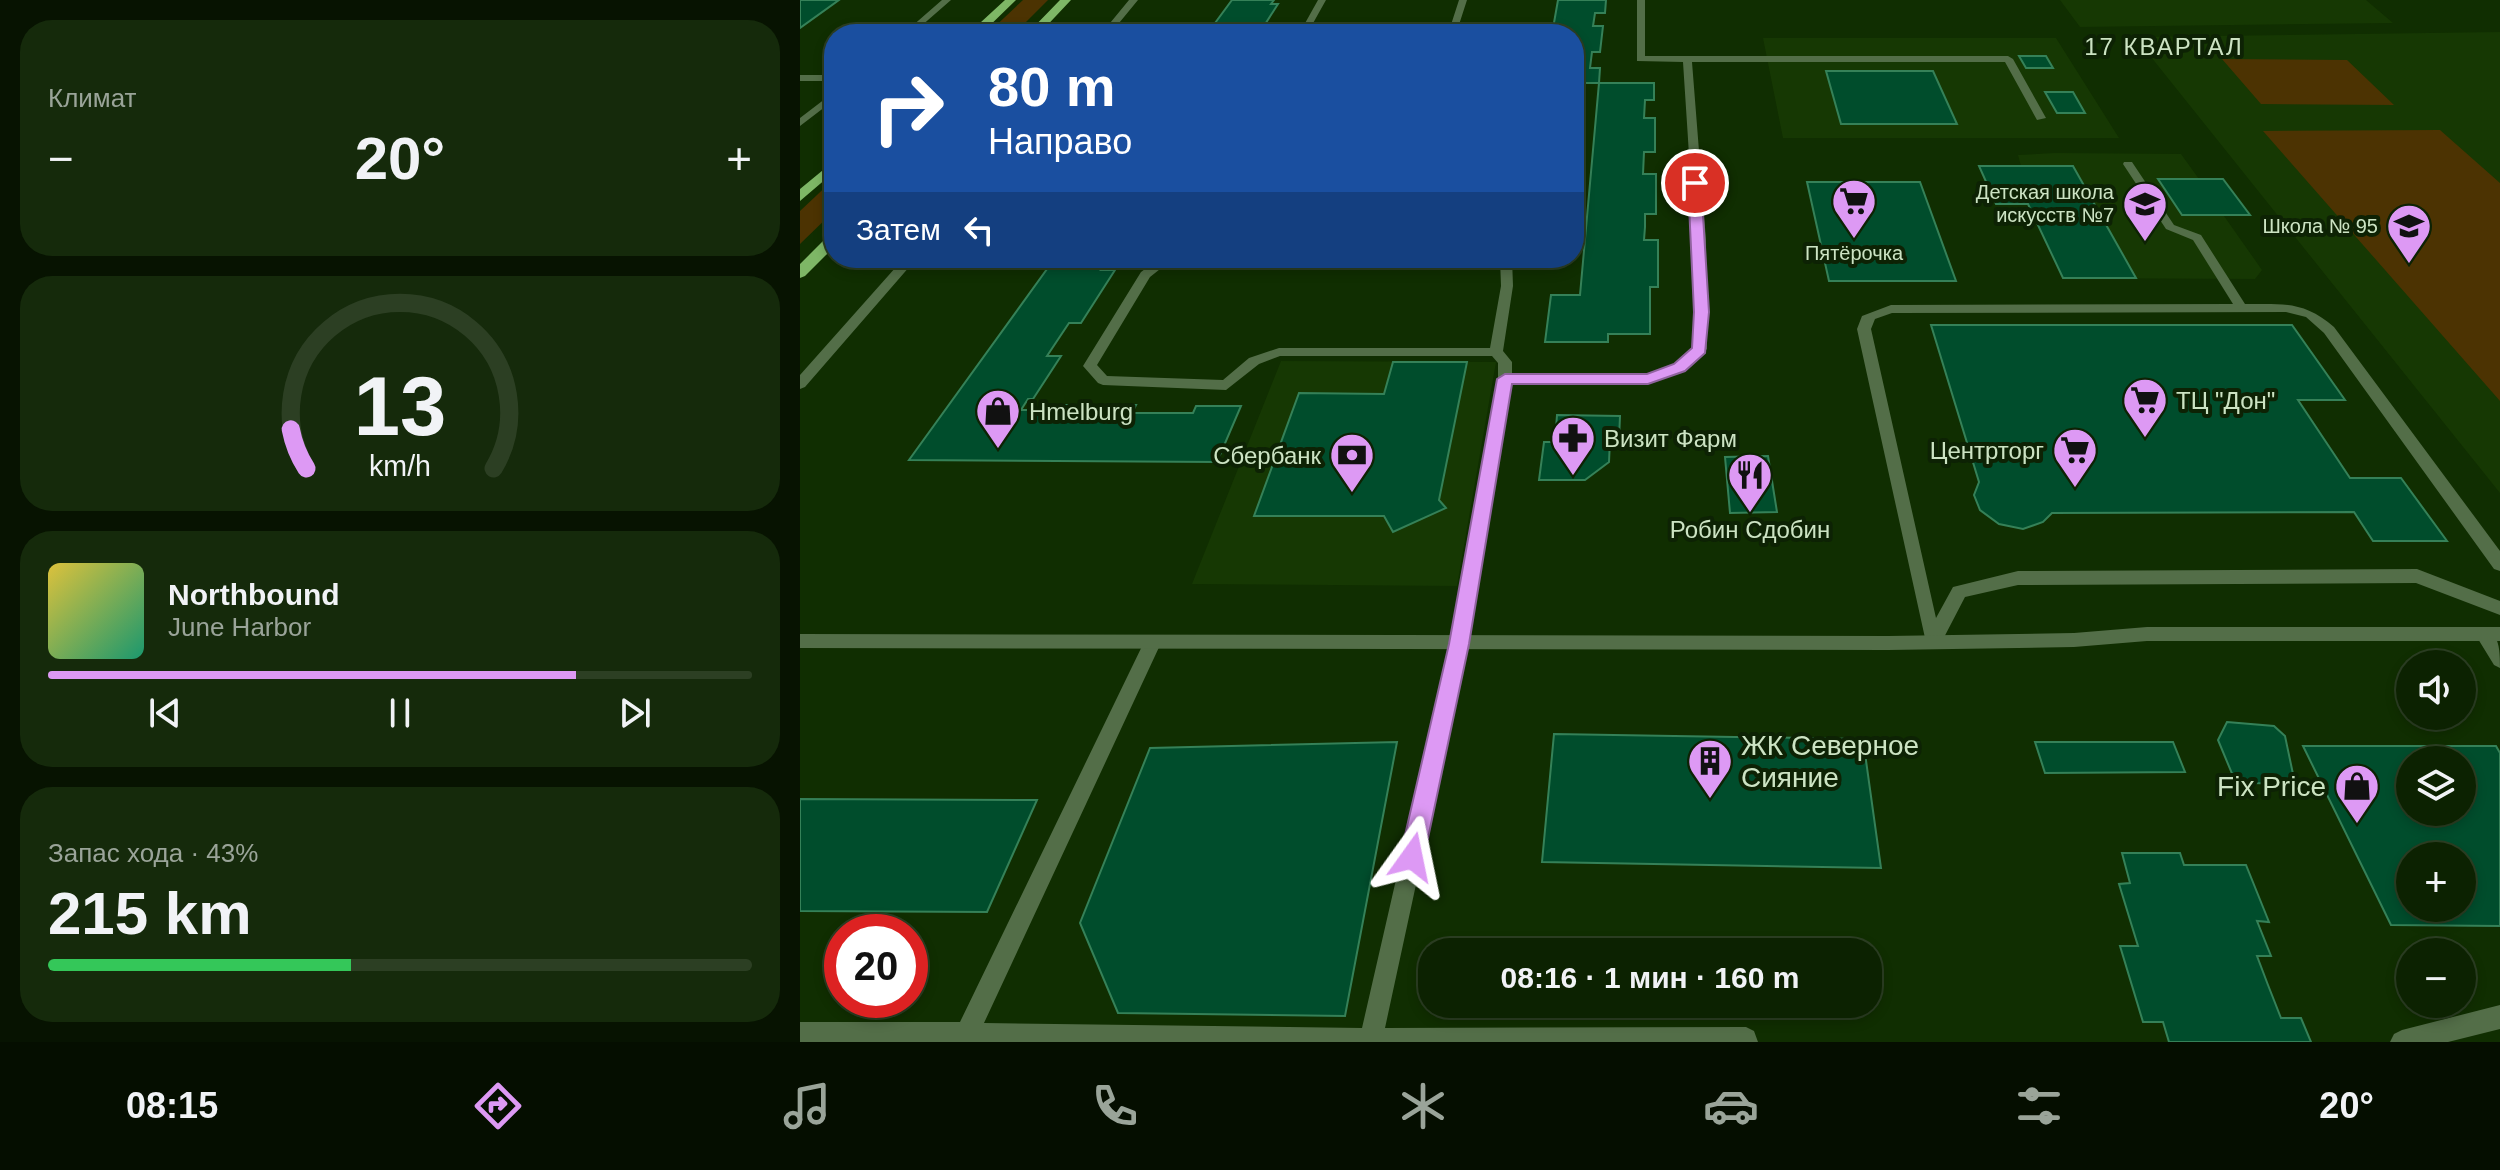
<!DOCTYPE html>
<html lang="ru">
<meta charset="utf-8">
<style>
body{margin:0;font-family:Arial,sans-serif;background:#152a0b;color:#f1f3f6;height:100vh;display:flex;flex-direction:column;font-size:30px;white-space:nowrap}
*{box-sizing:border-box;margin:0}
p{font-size:26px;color:#9aa499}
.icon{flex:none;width:44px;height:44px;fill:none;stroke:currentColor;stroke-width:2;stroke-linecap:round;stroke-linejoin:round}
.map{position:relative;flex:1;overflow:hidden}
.side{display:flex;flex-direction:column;gap:20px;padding:20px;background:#071301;width:800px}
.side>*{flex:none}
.banner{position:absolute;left:24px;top:24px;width:760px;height:244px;border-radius:32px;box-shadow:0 4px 12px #0003,0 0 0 2px #2c3f23;background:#1a4fa0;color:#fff;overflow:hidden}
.controls{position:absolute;left:1596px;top:650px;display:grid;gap:16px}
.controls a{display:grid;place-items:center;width:80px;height:80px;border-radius:50%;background:#0c2201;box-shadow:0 4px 12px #0003,0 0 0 2px #2c3f23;font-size:40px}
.speed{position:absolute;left:24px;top:914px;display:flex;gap:16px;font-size:40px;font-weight:700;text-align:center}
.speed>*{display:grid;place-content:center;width:104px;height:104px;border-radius:50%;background:#0c2201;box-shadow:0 4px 12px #0003,0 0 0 2px #2c3f23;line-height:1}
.speed .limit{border:12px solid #d22;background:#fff;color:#111}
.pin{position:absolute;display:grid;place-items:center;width:68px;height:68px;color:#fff;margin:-34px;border:4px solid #fff;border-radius:50%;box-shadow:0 2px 8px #0007}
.me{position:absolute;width:88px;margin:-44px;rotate:12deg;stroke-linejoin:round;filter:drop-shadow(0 0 6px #0008)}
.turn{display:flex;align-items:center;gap:28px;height:168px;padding:0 32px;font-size:36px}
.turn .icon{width:104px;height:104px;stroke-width:2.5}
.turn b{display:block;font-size:56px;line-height:68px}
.then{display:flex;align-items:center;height:76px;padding:0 32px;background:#0003;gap:16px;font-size:30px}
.big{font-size:60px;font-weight:600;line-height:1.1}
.side .tile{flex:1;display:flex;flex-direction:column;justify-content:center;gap:12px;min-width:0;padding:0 28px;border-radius:32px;background:#152a0b}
.side .dial{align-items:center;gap:0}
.dial svg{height:208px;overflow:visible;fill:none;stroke:#2c3f23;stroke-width:7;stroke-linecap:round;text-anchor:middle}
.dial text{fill:#f1f3f6;stroke:none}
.song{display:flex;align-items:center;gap:24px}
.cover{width:96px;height:96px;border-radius:12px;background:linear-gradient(135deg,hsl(50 70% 55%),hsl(160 70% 35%))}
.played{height:8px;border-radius:4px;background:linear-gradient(90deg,#dd99f4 75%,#2c3f23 75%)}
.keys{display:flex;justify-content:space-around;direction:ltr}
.heat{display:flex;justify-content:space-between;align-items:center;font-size:44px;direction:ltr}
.charge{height:12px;border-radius:6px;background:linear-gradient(90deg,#34c759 43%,#2c3f23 0)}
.trip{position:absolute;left:618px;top:938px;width:464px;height:80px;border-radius:32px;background:#0c2201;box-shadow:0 4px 12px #0003,0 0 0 2px #2c3f23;font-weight:600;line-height:80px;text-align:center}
.menu{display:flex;height:128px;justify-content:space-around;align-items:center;background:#050e00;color:#9aa499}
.menu .icon{width:56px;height:56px}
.menu .current{color:#dd99f4}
.menu b{font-size:36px;color:#f1f3f6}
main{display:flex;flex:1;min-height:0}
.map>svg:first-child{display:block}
</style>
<main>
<section class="side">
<div class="tile"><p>Климат</p>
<div class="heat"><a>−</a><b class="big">20°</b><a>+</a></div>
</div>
<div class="tile dial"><svg viewBox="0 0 100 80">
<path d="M14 69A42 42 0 1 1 86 69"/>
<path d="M14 69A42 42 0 0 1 8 54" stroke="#dd99f4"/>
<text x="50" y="56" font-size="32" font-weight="700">13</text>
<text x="50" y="72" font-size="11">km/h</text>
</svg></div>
<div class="tile">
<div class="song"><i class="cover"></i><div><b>Northbound</b><p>June Harbor</p></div></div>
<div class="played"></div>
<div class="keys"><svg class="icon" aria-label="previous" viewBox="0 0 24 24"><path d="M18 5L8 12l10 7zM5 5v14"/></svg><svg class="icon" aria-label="pause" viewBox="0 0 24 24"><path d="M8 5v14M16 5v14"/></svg><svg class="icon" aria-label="next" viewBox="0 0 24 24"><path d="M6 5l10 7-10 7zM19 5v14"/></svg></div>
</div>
<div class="tile"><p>Запас хода · 43%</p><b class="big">215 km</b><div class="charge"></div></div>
</section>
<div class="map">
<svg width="1700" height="1042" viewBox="0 0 1700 1042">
<rect width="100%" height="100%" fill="#102e01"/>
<path fill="#163803" d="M1260,0h306l27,23 -313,4z
M1700,32v461l-365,-456z
M963,38h293l63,100h-336z
M1255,153l126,1 18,25h24l27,36 -26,1 38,54 -7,9 -192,-1 -35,-73 -32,-1 -17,-38h42l-3,-11z
M481,361l215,1 -39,224 -265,-2z"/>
<path fill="#4c3302" d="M223,0h25l-34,34h-27z
M1422,59l125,1 47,45 -133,-1z
M1640,130l60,53v218l-237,-270z
M34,179v32l-34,33v-33z"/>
<path fill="#004d2c" stroke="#358158" stroke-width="2" fill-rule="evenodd" d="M0,0h39l-39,28z
M432,0h42l-3,4h7l-16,25h-5l-3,5h-47z
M758,0h48l-1,13h-10l-2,13h10l-3,26h-8l-2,16h10l-1,15h-25v-49h-22z
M573,29h53l-2,5h-53z
M1219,56h27l7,12h-27z
M1026,71h107l24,53h-116z
M799,83h55v17h-9l-1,18h11v34h-11l-1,22h13v40h-11v13l-1,13h14v47h-8v47h-42v8h-63l6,-47h29z
M1245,92h28l12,21h-28z
M1179,166h94l63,112h-73l-35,-74h-32z
M1358,179h65l27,36h-68z
M1007,182h113l36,99h-127z
M255,258h54l-8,12h14l-34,53h-12l-22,33h14l-28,43h-5l-7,11h42l3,-5h70l-4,8h61l3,-7h45l-24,56 -308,-2z
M1131,325h361l53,75h-47l52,78h51l46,63h-74l-19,-29 -302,1 -9,9 -20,7 -24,-5 -19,-14 -6,-15 5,-13z
M593,362h74l-28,138 7,8 -53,24 -9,-16h-130l45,-123 85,1z
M757,415l63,1 -1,24h-9l-1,22 -24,18h-46l5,-38h11z
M968,456l9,56 -47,1 -5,-56z
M1427,722l47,4 11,10 8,38 -11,10 -29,-1 -20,-7 -15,-36z
M754,734l309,5 18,129 -339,-6z
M597,742l-52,274 -227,-3 -38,-90 70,-175z
M1235,742h138l12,30 -140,1z
M1503,746h193l4,7v173l-109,-1zM1610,760h52v52h-52zM1610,856h52v52h-52z
M0,799l237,1 -50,112 -187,-1z
M1322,853h58l4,12h62l23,57 -12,-1 14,35h-14l11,29 13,33h20l10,24h-142l-6,-20h-20l-23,-76h18l-19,-62 11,-1z"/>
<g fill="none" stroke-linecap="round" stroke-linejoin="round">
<path fill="#536e48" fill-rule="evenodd" d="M518,0h8l-19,34h-8z
M659,0h8l-11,34h-8z
M837,0h8v56h363l5,3 33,59 -9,2 -32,-58h-313l14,178 1,109 -22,21 -37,14h-137l-43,260 -83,384 361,-1 8,4 4,11h-958v-20h160l186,-384 6,-2 6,2 3,5 -177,380 378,5 88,-384 48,-265v-16l-6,-7h-212l-21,8 -33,26 -123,-5 -5,-2 -15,-17 58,-94 19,-14h14l-24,19 -53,88 10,11 116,4 26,-22 30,-10h211l11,-62 -1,-28h12l1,28 -10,65 9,11v12h135l28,-10 18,-16c4,-96 -4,-191 -10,-286l-46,-1z
M0,75h34v6h-34z
M1324,162h8l42,63 27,10 44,69c38,0 59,-3 89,23l166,224v20l-6,-2 -170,-236 -18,-16 -20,-5 -394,1 -17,6 -4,10 65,289 17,-31 65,-16 399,-2 83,32v14l-84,-32 -398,2 -53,12 -26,50 -6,2 -6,-2 -70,-318 5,-13 29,-11 342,-1 -40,-64 -27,-11 -43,-65z
M1684,627c16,6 16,25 16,41l-6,-3 -19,-31 3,-5z
M1700,1005v24l-52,13h-58l4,-8 8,-4z"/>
<path fill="#536e48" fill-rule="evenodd" d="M142,0h9l-39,34h-9z
M329,0h9l-28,34h-9z
M34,92v8l-34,26v-8z
M104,258h13l-112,129 -5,2v-14z
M1347,627h353v14h-353l-73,6 -186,3 -1088,-2v-14l1088,2 186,-3z"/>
<path fill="#7eb766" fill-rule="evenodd" d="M205,0h11l-35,34h-13z
M260,0h11l-32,34h-12z
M34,161v11l-34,29v-12z
M34,234v13l-29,29 -5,2v-14l29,-29z"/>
</g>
<path fill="#dd99f4" stroke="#90639f" stroke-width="2" d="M895,179l6,4 8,129 -4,41 -20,18 -37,13h-136l-43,260 -45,213 -4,8 -8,4 -9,-4 -3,-8 49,-213 48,-265 8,-5h142l27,-10 18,-16 2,-36 -6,-129z"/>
<defs>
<g id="supermarket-pin" transform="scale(2.3)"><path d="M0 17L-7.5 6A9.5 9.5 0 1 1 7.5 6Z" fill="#dd99f4" stroke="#0d2204"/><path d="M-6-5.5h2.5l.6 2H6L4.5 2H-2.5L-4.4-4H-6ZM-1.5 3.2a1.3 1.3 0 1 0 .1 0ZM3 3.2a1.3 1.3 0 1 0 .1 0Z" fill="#111"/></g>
<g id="school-pin" transform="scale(2.3)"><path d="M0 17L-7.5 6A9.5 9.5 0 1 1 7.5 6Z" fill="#dd99f4" stroke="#0d2204"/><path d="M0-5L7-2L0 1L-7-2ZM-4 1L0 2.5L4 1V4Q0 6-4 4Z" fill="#111"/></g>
<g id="shop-pin" transform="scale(2.3)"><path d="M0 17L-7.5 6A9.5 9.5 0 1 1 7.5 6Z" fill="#dd99f4" stroke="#0d2204"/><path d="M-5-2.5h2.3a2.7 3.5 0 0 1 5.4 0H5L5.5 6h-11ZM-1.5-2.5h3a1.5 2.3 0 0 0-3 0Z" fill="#111"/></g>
<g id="pharmacy-pin" transform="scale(2.3)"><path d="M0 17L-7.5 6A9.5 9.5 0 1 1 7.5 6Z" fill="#dd99f4" stroke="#0d2204"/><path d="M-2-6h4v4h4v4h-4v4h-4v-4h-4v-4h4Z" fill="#111"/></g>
<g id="bank-pin" transform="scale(2.3)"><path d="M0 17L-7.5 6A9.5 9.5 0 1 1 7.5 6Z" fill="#dd99f4" stroke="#0d2204"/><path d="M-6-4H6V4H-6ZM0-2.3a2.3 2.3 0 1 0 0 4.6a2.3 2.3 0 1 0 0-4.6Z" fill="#111"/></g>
<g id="restaurant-pin" transform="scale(2.3)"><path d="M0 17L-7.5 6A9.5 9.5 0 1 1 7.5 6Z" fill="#dd99f4" stroke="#0d2204"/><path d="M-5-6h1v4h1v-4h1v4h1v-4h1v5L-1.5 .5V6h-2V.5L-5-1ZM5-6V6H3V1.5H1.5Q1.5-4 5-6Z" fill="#111"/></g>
<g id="building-pin" transform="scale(2.3)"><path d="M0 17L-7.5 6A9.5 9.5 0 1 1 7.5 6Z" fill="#dd99f4" stroke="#0d2204"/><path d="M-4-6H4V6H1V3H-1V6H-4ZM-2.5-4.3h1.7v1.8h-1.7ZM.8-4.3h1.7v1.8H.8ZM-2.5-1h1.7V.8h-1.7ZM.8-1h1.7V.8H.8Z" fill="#111"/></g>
</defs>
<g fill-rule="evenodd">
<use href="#supermarket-pin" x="1054" y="201"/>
<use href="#school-pin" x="1345" y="204"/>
<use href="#school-pin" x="1609" y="226"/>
<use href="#supermarket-pin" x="1345" y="400"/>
<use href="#shop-pin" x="198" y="411"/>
<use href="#pharmacy-pin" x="773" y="438"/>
<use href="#supermarket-pin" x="1275" y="450"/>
<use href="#bank-pin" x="552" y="455"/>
<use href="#restaurant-pin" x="950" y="475"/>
<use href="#building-pin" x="910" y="761"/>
<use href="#shop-pin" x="1557" y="786"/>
</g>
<g text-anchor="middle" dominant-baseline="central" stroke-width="8" stroke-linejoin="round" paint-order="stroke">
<g font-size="20" fill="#cce3c3" stroke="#0d2204" text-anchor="end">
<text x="1314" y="192">Детская школа<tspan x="1314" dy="23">искусств №7</tspan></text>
<text x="1578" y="226">Школа № 95</text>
<text x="1054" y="253" text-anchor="middle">Пятёрочка</text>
</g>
<g font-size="24" letter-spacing="2" fill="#cce3c3" stroke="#0d2204">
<text x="1364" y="46">17 КВАРТАЛ</text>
</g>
<g font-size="24" fill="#cce3c3" stroke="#0d2204" text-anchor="start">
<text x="1376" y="400">ТЦ "Дон"</text>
<text x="229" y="411">Hmelburg</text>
<text x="804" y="438">Визит Фарм</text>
<text x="1244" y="450" text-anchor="end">Центрторг</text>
<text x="521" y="455" text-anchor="end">Сбербанк</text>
<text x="950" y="529" text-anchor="middle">Робин Сдобин</text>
</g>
<g font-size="28" fill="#cce3c3" stroke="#0d2204" text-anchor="start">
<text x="941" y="745">ЖК Северное<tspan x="941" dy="32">Сияние</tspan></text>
<text x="1526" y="786" text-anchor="end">Fix Price</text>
</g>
</g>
</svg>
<div class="controls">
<a><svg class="icon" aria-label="sound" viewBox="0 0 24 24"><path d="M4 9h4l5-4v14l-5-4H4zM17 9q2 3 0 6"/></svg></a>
<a><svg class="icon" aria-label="layers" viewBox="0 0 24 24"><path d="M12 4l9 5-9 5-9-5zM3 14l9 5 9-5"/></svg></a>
<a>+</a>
<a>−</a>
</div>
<div class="speed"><div class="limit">20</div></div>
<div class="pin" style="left:895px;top:183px;background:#d93025"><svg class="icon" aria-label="arrive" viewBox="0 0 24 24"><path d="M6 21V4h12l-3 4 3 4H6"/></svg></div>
<svg class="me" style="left:612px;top:857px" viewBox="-20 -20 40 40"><path d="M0-17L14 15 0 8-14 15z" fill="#dd99f4" stroke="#fff" stroke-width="4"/></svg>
<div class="trip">08:16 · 1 мин · 160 m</div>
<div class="banner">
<div class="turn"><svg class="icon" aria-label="right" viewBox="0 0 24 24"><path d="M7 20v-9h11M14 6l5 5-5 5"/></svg><div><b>80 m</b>Направо</div></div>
<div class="then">Затем<svg class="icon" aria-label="left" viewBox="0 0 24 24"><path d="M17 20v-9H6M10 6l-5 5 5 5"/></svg></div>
</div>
</div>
</main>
<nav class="menu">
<b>08:15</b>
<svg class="icon current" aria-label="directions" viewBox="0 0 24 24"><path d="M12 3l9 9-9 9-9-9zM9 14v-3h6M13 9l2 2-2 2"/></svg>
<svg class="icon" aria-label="music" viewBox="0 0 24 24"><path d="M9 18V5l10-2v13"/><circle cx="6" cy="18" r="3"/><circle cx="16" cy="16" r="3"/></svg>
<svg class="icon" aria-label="phone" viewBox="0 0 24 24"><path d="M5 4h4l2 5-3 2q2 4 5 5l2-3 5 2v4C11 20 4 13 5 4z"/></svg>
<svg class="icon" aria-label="climate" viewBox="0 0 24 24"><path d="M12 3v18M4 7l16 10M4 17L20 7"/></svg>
<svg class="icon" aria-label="car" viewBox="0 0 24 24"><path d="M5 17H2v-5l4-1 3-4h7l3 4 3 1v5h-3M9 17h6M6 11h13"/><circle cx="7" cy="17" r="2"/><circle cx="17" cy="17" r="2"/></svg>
<svg class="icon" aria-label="filters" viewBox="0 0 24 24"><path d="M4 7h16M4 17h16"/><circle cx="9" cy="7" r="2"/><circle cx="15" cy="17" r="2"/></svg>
<b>20°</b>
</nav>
